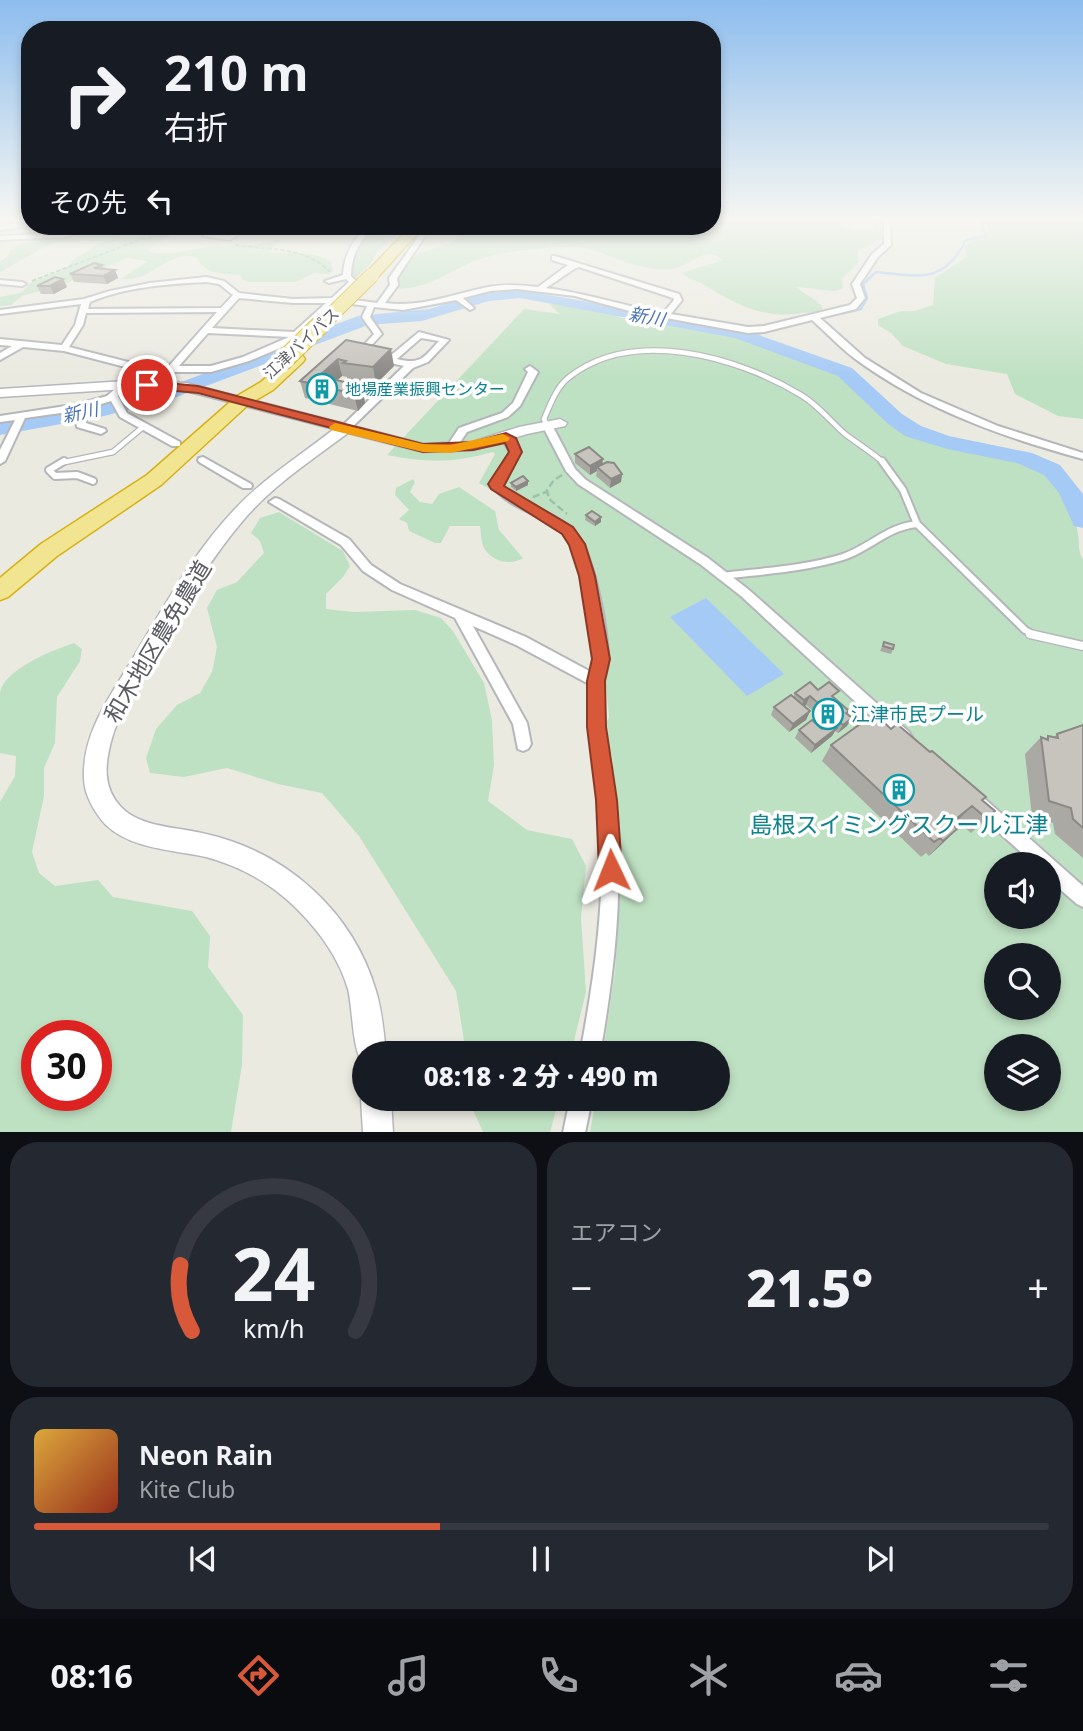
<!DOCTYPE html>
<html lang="ja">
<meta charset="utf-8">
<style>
body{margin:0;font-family:"Noto Sans","Noto Sans JP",sans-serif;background:#242831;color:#f1f3f6;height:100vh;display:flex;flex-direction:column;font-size:26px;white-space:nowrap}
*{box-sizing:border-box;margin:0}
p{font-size:23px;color:#9ea1a6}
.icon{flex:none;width:38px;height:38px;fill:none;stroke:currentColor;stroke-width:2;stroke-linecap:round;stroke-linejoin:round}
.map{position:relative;height:1132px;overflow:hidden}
.drawer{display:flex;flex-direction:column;gap:10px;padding:10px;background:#0d0f14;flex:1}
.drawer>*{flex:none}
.banner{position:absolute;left:21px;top:21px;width:700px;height:214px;border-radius:28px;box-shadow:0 4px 10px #0003;background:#171b24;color:#f1f3f6;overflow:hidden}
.fabs{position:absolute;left:984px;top:852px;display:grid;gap:14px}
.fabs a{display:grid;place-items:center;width:77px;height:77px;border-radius:50%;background:#171b24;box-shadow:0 4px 10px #0003;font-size:35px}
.speed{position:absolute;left:21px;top:1020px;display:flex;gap:14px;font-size:35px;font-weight:700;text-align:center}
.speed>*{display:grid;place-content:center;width:91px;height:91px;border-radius:50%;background:#171b24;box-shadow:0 4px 10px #0003;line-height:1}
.speed .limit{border:10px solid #d22;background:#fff;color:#111}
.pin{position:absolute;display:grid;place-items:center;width:60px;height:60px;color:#fff;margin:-30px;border:4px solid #fff;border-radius:50%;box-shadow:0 2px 7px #0007}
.me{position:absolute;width:77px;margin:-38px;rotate:358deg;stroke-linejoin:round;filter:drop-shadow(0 0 5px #0008)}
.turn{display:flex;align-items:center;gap:24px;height:147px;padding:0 28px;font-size:32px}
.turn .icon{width:91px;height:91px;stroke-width:2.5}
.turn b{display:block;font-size:49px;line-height:60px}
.then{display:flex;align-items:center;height:66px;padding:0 28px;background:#0003;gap:14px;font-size:26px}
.big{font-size:52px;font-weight:800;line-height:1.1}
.drawer .card{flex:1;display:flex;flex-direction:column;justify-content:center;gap:10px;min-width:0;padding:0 24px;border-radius:28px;background:#242831}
.drawer .dial{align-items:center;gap:0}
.dial svg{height:182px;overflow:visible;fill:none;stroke:#363941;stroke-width:7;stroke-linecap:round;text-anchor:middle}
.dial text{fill:#f1f3f6;stroke:none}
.song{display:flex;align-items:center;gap:21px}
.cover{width:84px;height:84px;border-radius:10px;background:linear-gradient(135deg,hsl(40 70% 55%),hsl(10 70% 35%))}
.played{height:7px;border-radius:4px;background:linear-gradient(90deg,#d8593a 40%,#363941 40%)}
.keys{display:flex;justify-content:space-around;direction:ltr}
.heat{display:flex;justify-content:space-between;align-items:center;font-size:38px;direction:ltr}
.drawer .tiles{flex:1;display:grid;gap:10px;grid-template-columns:1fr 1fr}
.card:last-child{grid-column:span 2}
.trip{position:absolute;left:352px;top:1041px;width:378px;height:70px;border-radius:35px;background:#171b24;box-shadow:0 4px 10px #0003;font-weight:800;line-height:70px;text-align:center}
.menu{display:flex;height:112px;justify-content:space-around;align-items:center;background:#090b0e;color:#9ea1a6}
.menu .icon{width:49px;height:49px}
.menu .active{color:#d8593a}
.menu b{font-size:32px;color:#f1f3f6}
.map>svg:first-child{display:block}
</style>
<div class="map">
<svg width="1083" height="1133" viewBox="0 0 1083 1133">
<rect width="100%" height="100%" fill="#ebeae1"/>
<path fill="#bfe1c3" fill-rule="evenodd" d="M712,219h135l-8,3v2l16,6 19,-1 1,-4 -10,-6h9l7,7 2,12 -25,13v12l-16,16 1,9 -8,3 -38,-4c8,9 18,10 26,21 -7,6 -13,4 -21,5 -39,7 -69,-10 -101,-30 -7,-3 -14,-5 -19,-10l41,-13c-18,-17 -33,8 -52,9 -25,2 -50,-8 -72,-17 -22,-9 -56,-4 -80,-1 -18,2 -40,7 -56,15 -21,11 -40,22 -64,23 -2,-10 0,-13 5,-21 16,-24 33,-15 53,-29v-10l-6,-3h261z
M972,219h111v200l-25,-3 -43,-22 -8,-20 -61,-10 -43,-18 -12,-13 -13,-8v-6l23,-8h13l19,-6 2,-27 31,-21 -1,-11 10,-7 14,-2 -3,-13z
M393,226h14l-30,26 -6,11 -16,16 -6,-7 3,-18 12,-17 26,-3z
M165,232l6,4 -15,7 -9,8c21,6 38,-1 59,-4 24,-3 46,1 70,-7h4l-12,12c21,3 43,-3 63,10l2,9 -6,3 -13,-1 -19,9h-46l-6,-2 -3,-5c-18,-2 -36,0 -43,-18 -32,-7 -45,26 -76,22l27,-18 -20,-3 -66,27 -40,11 -11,9 -11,1v-9l21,-4 11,-11 33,-12 12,-13 27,-16 -51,1 -53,30v-10l9,-7v-4l22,-13 39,-2 5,3 1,-3 23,-2 34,3z
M560,301l31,5 31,12 107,14 108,39c24,13 37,37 58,54 11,9 25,14 38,19 34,12 93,5 118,32 13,12 24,40 27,58 2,9 -1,16 5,25v573h-493l6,-33h122v-45l-115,-1 12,-81 4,-61 -4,-29 5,-32 -8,-95 -7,-11 -2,-15 6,-12 -6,-62 -9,-9 -21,-99 -23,-24 -71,-40 16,-29 -2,-2c-39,11 -66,11 -106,3l137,-146 36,5 -11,-10zM996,864h52v53h-52zM996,956h52v52h-52zM996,1046h52v53h-52z
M413,479l2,3 -5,10 10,10 12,2 7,-10 20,-7 36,24 4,19 24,28c-12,8 -31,4 -39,-10 -3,-6 -3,-16 -4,-22h-30l-9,17h-6l-26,-12 -2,-8 -8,-4 10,-9 -14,-15 1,-7z
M279,512l64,39 7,15 -7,11 -17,17v15l28,3 61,-2 26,8 12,13 31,52 8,37 2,45 -6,36 39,29 45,9 14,27 -5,52 5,74 -15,61h-105l-10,-62 -97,-155 -37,-43 -44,-9 -51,-16 -43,9 -34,-4 -4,-15 10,-29 21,-24 23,-12 12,-21 5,-25 -10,-39 10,-18 20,-8 27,-29 -4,-12 -9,-8 9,-15z
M74,643l8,6 -2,12 -23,36 -2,46 -11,25v28l-12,56 7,21 16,13 43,-6 15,17 79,14 18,25 -2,31 35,48 -1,50 -11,67h-231v-330l15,-26 1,-20 -16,-3c0,-19 0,-41 0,-60 4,-24 53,-43 74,-50zM37,1036h59v60h-59z
M468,1099h91l-9,34 -67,-1z"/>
<path fill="#a6caf6" d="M706,598l78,76 -37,22 -77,-79z"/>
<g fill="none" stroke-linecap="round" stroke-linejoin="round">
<path stroke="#a6caf6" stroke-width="2.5" d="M820,318l41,-9 6,-11 -4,-14 13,-12c43,4 67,13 90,-32l20,-4 -6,-17
M784,327l11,-3"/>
<path stroke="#a6caf6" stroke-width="3.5" d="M739,333h20l32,-8"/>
<path fill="#a6caf6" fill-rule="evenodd" d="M508,288l231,40 113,40 50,46 19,12 28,10 83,17 28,12 23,29v34l-9,-2 -15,-33 -15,-18 -27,-12 -70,-14 -42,-13 -18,-13 -49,-47 -103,-38 -215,-40 -31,3 -67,20 -54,4 -194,73 -74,19 -100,18v-12l100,-18 60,-15 198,-74 71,-7 51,-16z"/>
<g stroke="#b4b6ba" stroke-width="7">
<path id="lane-far2" d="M547,425l-3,-6c6,-14 12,-31 24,-41 64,-52 170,-21 233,17 17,10 29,26 44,39 13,10 27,18 39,29
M60,463l53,-11 30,-25"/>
</g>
<g stroke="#b4b6ba" stroke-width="10">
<path id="lane-far1" d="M64,461l-15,9 6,6 22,-1 16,6
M882,461l21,29 14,34
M723,576c40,-5 81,-7 120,-19 27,-9 44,-30 74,-33l108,106 9,5"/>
</g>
<g stroke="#b4b6ba" stroke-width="11">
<path id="lane" d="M1030,634l53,12"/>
</g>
<g stroke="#b4b6ba" stroke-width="4">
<path id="street" d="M27,219h3v7l-30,4v-4l26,-4z
M884,219h6l1,26 -13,12 -18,27 5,14 -9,11 -36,9 45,40 56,35 77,33 85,27v6c-78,-21 -156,-49 -222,-96 -18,-12 -33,-29 -49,-43l-48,12 -16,1 -115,-21 -58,-16 -58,-7 -27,2 -27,7 11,10 -4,2 -14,-10 -53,10 -29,-3 -4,10 12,17 -14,15v4l21,4 30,-25 30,8 -21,22 -15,6 -65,63 -4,1 -5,-3 65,-63 -43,-10 -1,-7 14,-15 -12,-17 5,-11 -31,-4 -42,40 -45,19 -38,11h-65l-28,24 9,17 53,29v4h-8l-52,-29 -9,-16 -26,8 1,14 19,6 1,2 -5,3 -24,-7 -2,-16 -50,7 -20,43 -5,3v-14l15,-30 -15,2v-6l79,-12 28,-8 30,-26 -73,-19 -41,-4 -23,13v-7l12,-7 -12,-1v-6l62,6 13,-20 6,-21 -81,10v-4l84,-11 26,-8 40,-8 56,-6 18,4 15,12 54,6 39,-1 17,-16 -3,-3 -17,4 -4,-2 18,-6c1,-21 10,-36 25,-49h7c-14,15 -24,27 -24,50l6,6 -17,16 37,5 13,-18 -1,-7 37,-52h6l-35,52 1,7 -13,18c36,5 68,-9 103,-16 16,-3 33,-2 50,0l30,-22 -16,-5v-4h3l124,38 3,6 -11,14 77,13 16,-1 86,-21 7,-7 -5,-14 20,-30 12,-10zM579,267l94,31 1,2 -11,13c-39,-7 -77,-20 -117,-25l28,-19zM206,282l13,2 14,11 -12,13 -133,1 2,-7c35,-15 78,-18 116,-20zM239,298l54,5h33l-32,29 -82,-4zM217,312l-48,54h-25l-75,-19 14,-22 3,-12zM208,333l81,4 -46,20 -32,9h-32zM421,338l18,3c-15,17 -19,24 -42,18z
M84,226h8l-25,11 -67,3v-4l66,-3z
M244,226h7l-21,14 -27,-4 3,-2 23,2z
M0,280l22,2 4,2 -4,2 -22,-2z
M530,366l8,6 -18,34 -12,11 -41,15 -13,19h-8l-1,-2 14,-21 43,-15 11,-10 15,-31 -3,-3z
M547,422l5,3 23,44 11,11 122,78 41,32 160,142 3,5 -3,5 -5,2 -5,-2 -158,-146 -41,-32 -122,-80 -12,-13 -24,-46z
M506,434l4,1 10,17 -18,32c20,27 63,26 80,58 14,27 25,84 26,114 0,7 -3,14 -4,21 -3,15 -2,33 -1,48 3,35 12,70 14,106 5,75 -4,149 -17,223h-20c14,-74 25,-150 21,-225 -3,-49 -15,-96 -12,-145l-73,-39 -43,-19 54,97 4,21 -3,5 -5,2 -5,-2 -5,-25 -58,-106 -63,-28 -29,-19 -22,-26 -72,-43 6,-4 4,1 70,40 22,26 29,19 126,53 65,35c8,-27 -7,-102 -20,-127 -3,-7 -8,-12 -14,-17 -22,-17 -50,-20 -66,-44l19,-32 -9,-15z
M203,457l48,27 1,2 -1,2h-8l-44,-26 -1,-2 1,-2z
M980,797l6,3 97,86v21l-6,-3 -29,-25v-15h-14l-60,-54 -2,-5 2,-5z
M570,1099h22l-7,34h-22z"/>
</g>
<g stroke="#b5b7bc" stroke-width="3">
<path id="secondary" d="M126,381l60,2 237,61 49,-2 47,-15 41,-8 7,4 -2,3 -38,8 -54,16 -50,2 -75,-19c-35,26 -73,51 -102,84 -41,47 -70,102 -100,155 -13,22 -27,41 -34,66 -7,25 -10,49 9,69 20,21 58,20 85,27 80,18 147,77 170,157 6,20 8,42 10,63h-22v11c-12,-13 -11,-56 -16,-76 -9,-31 -29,-58 -51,-80 -25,-25 -57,-43 -91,-52 -32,-7 -75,-8 -100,-32 -11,-12 -22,-30 -22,-47 -2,-48 30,-86 52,-125 30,-50 59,-102 99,-144 29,-31 66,-54 99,-80l-148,-38 -60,-2 -126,8v-8z
M364,1092v7h27l2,34h-30l-2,-34z"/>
</g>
<g stroke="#d7b115" stroke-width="3">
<path id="highway" d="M411,226h13l-47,52h-10v-6z
M297,354l6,2 2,3 -2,3 -30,28 -24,14 -88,81 -104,71 -49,41 -8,3v-22l41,-34 106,-69 90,-79 24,-14 30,-26z"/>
</g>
<path stroke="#9ac1a9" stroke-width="2" stroke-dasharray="4.5 2" stroke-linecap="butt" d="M235,245c33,5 70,1 95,27
M32,281l110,-42 22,-3"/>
<path stroke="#9ac1a9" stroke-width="2.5" stroke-dasharray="7 3.5" stroke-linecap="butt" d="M562,475l-8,5 -7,10 2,9 18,15
M533,497l13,-5"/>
<use href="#lane-far2" stroke="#fff" stroke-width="4.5"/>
<use href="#lane-far1" stroke="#fff" stroke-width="6"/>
<use href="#lane" stroke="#fff" stroke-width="8"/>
<use href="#street" fill="#fff" fill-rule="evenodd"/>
<use href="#secondary" fill="#fff" fill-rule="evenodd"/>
<use href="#highway" fill="#f2e591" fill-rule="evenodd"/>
<g stroke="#d7b115" stroke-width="16" stroke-linecap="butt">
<path id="highway-bridge-far1" d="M319,327l53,-52"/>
</g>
<g stroke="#d7b115" stroke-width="20" stroke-linecap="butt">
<path id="highway-bridge" d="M282,362l38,-37"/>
</g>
<use href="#highway-bridge-far1" stroke="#f2e591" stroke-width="14"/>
<use href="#highway-bridge" stroke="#f2e591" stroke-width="18"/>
</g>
<path fill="#aba9a3" d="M102,265l2,4 11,1 3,8 -11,6 -33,-2 -4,-8z
M63,279l4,8 -13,7h-13l-4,-8z
M346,340l48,26 -18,18 -29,-4v-3l-5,-1 -5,4 25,6 3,17 -7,8 -53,-13 -5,-17z
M575,454l28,10 19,10 -1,8 -11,6 -14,-12 1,-5 -7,4 -15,-12z
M528,481v4l-12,6 -5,-4v-4z
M586,515l15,7 -6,4 -10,-6z
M884,642l9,7 -2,5 -11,-3z
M818,690l17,9 14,12 -2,3v12l-9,7 -3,-2 -3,5 -21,17 -16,-15 4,-8 23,-1 6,-5 -22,-19 -2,1 6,5 -4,9 -17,12 -18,-17 3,-8 19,-10 2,-4z
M1083,725v133l-28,-24 -2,-11 -21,-6 -7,-63 16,-17 4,2 3,-3 6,1 3,-3z
M891,729l104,82 -24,22 -14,-12 -4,4 4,4 -28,27 -3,-3 -5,4 -99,-96 9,-16z"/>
<path fill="#8b8985" d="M115,270l3,8 -11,6 -4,-8z
M63,279l4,8 -13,7 -4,-8z
M391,349l3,17 -18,18 -3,-17z
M338,359l4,17 -13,12 -10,-12z
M362,386l3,17 -7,8 -4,-17z
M603,459l-1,9 -5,-1v4l-7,4v-9z
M622,474l-1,8 -11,6 1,-9z
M528,481v4l-12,6v-4z
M601,517v5l-6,4v-4z
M810,696l-4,9 -6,4 4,-9z
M810,711l-4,9 -17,12 4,-8z
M852,718l-5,8 -9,7 5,-8z
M837,728l-5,8 -21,17 4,-8z
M972,806l-15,15 -20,17 14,-15z
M957,829l-14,14 -14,13 14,-15z"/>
<path fill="#c7c4be" stroke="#8b8985" stroke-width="2" d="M94,263l8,2 -8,3 21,2 -12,6 -33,-2z
M55,277l8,2 -13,7h-13z
M346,340l45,9 -18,18 -30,-4 3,-2 -8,-2 -19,17 43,10 -8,8 -54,-13z
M589,447l14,12 -13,7 -15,-12z
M607,462l7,1 8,11 -11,5 -14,-12z
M523,476l5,5 -12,6 -5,-4z
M592,511l9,6 -6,5 -9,-7z
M884,642l10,3 -1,4 -10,-3z
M810,682l8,8 11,-8 10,9 -7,5 17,15 -3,2 6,5 -9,7 -33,-29 -6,4 -9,-7z
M791,695l19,16 -17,13 -19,-17z
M876,715l15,14 6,-5 33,28 2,-1 54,46 -4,3 13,11 -9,7 -14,-12 -21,17 6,6 -14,12 -3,-3 -6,4 -103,-97 39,-28z
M812,720l10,9 9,-7 6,6 -22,17 -16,-15z
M1083,725v103l-10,-9 -2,-11 -22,-7 -8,-64 7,3v-4l10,2 -1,-4z"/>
<linearGradient id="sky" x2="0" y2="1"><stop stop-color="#8dbdee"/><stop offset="0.58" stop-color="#f6f6f2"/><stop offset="1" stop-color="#f6f6f2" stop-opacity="0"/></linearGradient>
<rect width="1083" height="377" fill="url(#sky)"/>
<path fill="#d8593a" stroke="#8c3a26" stroke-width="2" d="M147,381l51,5 225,58 50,-2 33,-9 10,5 6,14 -18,34 69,41 12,17 10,32 15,83 -5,22 1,46 11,73 5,70 -4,7 -7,4 -8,-4 -4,-7 -3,-70 -9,-73v-46l5,-22 -13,-83 -10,-31 -7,-11 -71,-45 -3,-5 21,-32 -4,-9 -32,7 -50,2 -225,-59 -55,-5v-6z"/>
<path fill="#f59e0b" d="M335,423l88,21 27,1 53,-11 7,4 -2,3 -58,12 -27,-1 -92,-22 -2,-3z"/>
<defs>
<g id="building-ring" transform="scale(1.575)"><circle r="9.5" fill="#fff" stroke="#0f9aa8" stroke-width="1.5"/><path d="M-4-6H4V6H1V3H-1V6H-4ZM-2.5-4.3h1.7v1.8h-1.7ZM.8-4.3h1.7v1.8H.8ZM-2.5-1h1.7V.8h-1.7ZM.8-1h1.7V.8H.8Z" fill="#0f9aa8"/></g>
</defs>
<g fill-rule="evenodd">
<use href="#building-ring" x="322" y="389"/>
<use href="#building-ring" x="828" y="714"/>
<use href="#building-ring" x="899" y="790"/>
</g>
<g text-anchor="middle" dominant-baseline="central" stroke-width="7" stroke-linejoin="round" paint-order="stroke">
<g font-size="16" fill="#5a5c61" stroke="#fff">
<text transform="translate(301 343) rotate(-43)">江津バイパス</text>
</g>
<g font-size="16" fill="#0d838f" stroke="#fff" text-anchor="start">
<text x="345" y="389">地場産業振興センター</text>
</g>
<g font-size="18" font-style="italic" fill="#4c74b6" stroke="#fff">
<text transform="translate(647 316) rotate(10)">新川</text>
<text transform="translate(80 412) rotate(-12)">新川</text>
</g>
<g font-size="19" fill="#0d838f" stroke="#fff" text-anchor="start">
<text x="851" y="714">江津市民プール</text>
</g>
<g font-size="23" fill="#5a5c61" stroke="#fff">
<text transform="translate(157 641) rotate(-59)">和木地区農免農道</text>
</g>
<g font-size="23" fill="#0d838f" stroke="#fff">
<text x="899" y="824">島根スイミングスクール江津</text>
</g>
</g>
</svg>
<div class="fabs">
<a><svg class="icon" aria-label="sound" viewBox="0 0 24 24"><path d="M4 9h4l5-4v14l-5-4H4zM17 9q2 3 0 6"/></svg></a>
<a><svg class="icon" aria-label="search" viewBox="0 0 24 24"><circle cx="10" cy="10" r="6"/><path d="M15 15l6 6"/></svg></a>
<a><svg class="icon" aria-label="layers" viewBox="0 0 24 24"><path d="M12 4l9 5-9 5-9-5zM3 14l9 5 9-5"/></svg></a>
</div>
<div class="speed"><div class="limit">30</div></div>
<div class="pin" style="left:147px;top:385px;background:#d93025"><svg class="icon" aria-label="arrive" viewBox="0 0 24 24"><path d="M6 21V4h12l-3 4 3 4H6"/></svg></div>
<svg class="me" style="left:611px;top:870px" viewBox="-20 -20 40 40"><path d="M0-17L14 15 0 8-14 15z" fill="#d8593a" stroke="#fff" stroke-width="4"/></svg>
<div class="trip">08:18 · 2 分 · 490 m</div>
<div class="banner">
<div class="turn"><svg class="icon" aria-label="right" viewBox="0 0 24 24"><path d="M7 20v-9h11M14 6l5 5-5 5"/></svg><div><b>210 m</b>右折</div></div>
<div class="then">その先<svg class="icon" aria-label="left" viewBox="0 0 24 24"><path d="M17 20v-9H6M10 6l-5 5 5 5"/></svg></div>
</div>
</div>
<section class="drawer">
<div class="tiles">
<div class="card dial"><svg viewBox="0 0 100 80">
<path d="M14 69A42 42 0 1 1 86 69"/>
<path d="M14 69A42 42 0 0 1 9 40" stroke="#d8593a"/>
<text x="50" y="56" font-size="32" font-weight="700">24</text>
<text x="50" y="72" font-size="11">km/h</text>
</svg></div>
<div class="card"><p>エアコン</p>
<div class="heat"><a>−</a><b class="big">21.5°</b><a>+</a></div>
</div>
<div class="card">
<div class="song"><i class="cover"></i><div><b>Neon Rain</b><p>Kite Club</p></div></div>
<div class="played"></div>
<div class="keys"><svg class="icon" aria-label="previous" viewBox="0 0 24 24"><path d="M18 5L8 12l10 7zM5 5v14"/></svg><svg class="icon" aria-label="pause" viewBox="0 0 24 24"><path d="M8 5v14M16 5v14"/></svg><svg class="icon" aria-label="next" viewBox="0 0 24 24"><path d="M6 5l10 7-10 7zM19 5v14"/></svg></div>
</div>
</div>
</section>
<nav class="menu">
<b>08:16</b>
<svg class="icon active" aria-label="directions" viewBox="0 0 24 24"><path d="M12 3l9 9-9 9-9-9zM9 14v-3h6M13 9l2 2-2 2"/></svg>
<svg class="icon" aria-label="music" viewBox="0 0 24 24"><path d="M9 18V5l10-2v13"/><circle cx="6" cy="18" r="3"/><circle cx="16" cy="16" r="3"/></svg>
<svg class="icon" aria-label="phone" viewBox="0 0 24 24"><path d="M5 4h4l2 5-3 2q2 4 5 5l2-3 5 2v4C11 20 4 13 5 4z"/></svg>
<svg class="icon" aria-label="climate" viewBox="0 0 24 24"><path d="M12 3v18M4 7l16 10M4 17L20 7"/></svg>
<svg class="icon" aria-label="car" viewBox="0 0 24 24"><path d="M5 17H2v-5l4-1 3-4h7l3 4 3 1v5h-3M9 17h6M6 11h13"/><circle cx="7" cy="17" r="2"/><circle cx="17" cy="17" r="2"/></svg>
<svg class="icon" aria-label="filters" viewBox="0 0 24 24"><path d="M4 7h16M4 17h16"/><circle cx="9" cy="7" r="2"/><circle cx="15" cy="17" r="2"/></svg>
</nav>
